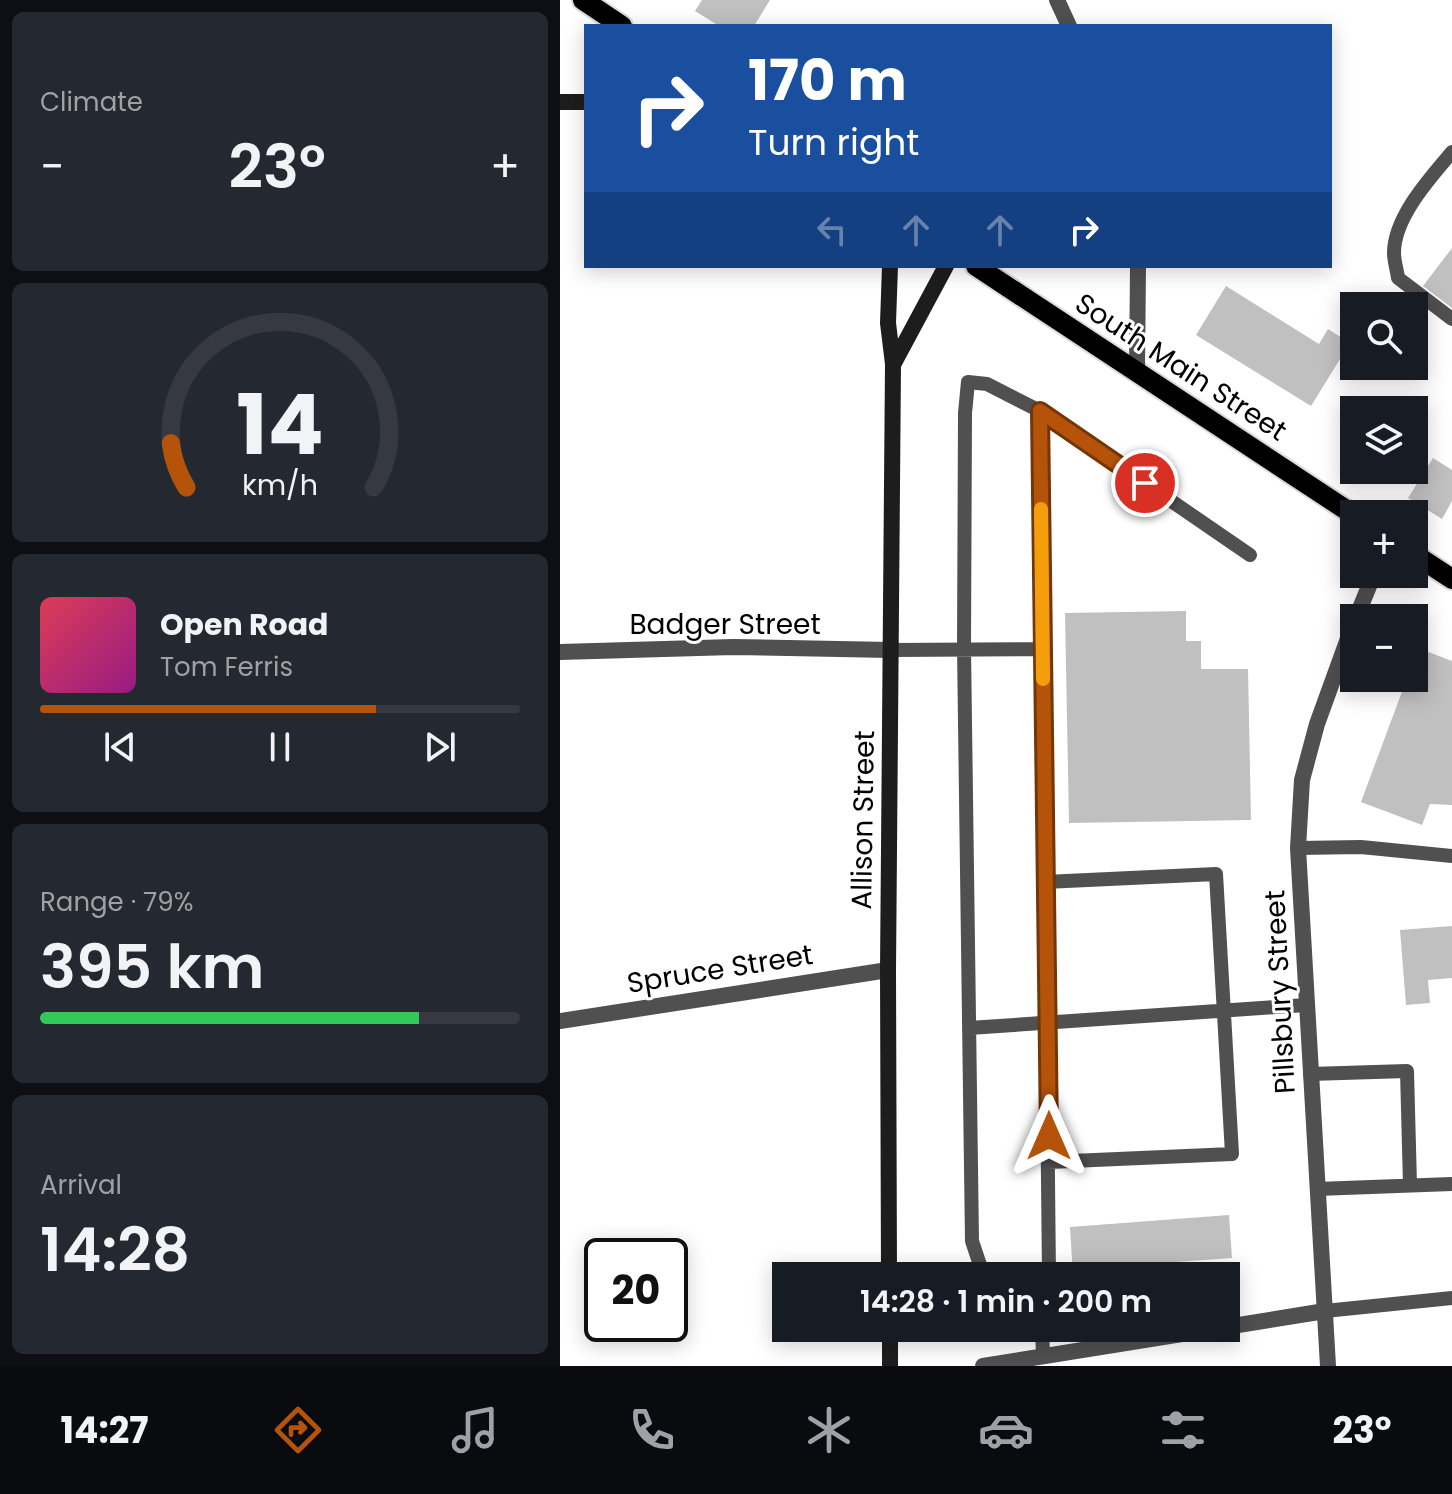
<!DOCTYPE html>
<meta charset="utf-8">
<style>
body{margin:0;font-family:Poppins,sans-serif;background:#242831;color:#f1f3f6;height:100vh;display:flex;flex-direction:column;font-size:30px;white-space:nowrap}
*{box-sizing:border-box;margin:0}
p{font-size:26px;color:#9ea1a6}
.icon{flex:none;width:44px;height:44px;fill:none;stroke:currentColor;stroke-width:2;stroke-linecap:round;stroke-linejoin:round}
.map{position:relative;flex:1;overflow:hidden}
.side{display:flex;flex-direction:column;gap:12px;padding:12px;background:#0d0f14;width:560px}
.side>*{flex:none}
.top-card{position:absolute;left:24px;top:24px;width:748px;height:244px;border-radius:0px;box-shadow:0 4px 20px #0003;background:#1a4fa0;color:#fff;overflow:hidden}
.tools{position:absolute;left:780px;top:292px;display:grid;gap:16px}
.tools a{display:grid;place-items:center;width:88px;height:88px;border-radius:0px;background:#171b24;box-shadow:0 4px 20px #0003;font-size:40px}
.speed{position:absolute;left:24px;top:1238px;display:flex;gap:16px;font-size:40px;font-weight:700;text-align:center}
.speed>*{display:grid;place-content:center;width:104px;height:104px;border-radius:50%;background:#171b24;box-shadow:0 4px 20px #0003;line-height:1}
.speed .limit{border:4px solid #111;border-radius:12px;background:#fff;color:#111}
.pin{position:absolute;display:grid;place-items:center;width:68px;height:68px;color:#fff;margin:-34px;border:4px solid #fff;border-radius:50%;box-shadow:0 2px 8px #0007}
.me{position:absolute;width:88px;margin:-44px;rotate:0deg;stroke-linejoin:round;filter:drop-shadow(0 0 6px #0008)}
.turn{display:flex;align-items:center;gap:28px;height:168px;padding:0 32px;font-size:36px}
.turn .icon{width:104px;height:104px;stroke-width:2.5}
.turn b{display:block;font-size:56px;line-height:68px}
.lanes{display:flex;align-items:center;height:76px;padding:0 32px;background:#0003;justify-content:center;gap:40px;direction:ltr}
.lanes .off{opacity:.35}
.big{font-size:60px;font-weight:600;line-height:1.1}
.side .tile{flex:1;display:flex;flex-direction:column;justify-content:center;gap:12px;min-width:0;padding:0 28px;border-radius:12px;background:#242831}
.side .dial{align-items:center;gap:0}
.dial svg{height:208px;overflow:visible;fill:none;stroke:#363941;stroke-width:7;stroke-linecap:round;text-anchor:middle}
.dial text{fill:#f1f3f6;stroke:none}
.song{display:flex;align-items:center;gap:24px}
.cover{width:96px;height:96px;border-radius:12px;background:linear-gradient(135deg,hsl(350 70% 55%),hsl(310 70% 35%))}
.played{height:8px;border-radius:4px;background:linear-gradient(90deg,#b45309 70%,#363941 70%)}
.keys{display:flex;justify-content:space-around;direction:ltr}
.heat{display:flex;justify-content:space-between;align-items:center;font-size:44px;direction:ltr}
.charge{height:12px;border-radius:6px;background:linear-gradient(90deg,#34c759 79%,#363941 0)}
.trip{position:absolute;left:212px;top:1262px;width:468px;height:80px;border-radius:0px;background:#171b24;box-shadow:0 4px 20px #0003;font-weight:600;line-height:80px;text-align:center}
.tabs{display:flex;height:128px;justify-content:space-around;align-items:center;background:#090b0e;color:#9ea1a6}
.tabs .icon{width:56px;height:56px}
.tabs .selected{color:#b45309}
.tabs b{font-size:36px;color:#f1f3f6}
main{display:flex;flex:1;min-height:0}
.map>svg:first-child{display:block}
</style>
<main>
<section class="side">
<div class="tile"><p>Climate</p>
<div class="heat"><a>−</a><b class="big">23°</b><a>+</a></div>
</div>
<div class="tile dial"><svg viewBox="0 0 100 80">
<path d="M14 69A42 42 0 1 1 86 69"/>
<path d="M14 69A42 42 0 0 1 8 52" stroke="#b45309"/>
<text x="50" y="56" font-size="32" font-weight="700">14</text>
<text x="50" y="72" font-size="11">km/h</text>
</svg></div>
<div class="tile">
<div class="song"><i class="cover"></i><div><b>Open Road</b><p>Tom Ferris</p></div></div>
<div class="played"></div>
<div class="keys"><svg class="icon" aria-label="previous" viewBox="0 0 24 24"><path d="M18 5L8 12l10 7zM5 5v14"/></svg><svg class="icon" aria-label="pause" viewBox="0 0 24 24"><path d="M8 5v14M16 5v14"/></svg><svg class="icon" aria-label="next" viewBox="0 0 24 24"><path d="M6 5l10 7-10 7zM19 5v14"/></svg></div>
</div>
<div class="tile"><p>Range · 79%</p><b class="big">395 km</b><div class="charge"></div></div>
<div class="tile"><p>Arrival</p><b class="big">14:28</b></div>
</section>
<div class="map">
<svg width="892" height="1366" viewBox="0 0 892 1366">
<rect width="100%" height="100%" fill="#fff"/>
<path fill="#c0c0c0" d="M142,0h68l-16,26h-35l-24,-15z
M892,248v60l-29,-22z
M666,286l93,58 9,-15 22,14 -39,63 -115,-71z
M873,458l19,12v31l-10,18 -34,-21z
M626,611v30h15v28h47l3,151 -182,3 -4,-210z
M858,648l34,13v144l-22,-1 -8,21 -61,-23 46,-124h7v-19z
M892,926v52l-24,2 2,23 -24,2 -6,-75z
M669,1215l3,43 -70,5 1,11 -90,2 -3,-49z"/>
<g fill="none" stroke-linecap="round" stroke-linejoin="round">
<g stroke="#dbdbdb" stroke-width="24">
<path id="primary" d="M23,0l39,26
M416,266l378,249
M854,554l38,25"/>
</g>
<path stroke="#505050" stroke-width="14" d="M892,152c-22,26 -58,65 -58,101 0,8 3,17 4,25l54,41
M480,411l210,144
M330,650l153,-1
M738,848l63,-1 91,9
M485,882l171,-8 16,280 -183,8
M409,1028l337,-23
M750,1074l97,-3 3,114
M757,1189l135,-5
M436,1276l-15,-8 -9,-27 -8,-593 1,-235 3,-31 19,2 53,27 9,865
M765,1311l127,-13
M482,1328l1,28"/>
<path stroke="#505050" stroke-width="16" d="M497,0l12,26
M577,371l1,-105
M796,618l18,-44
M0,652l173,-5 157,3
M0,1021l328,-51
M423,1366l342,-55
M768,1366l-30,-518 4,-68 15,-56 37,-102"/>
<path stroke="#1d1d1d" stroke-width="16" d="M0,102h26
M334,363l52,-97
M329,1276l-1,-306 5,-606 -5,-41 2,-57
M330,1328v38"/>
<use href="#primary" stroke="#000" stroke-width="20"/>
</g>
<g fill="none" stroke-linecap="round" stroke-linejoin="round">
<g stroke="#753606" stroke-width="20">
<path id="route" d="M489,1136l-9,-725 105,72"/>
</g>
<use href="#route" stroke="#b45309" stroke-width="14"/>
<path stroke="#f59e0b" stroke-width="14" d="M481,509l2,170"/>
</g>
<g text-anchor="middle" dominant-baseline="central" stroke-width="6" stroke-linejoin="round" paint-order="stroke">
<g font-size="28" fill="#000" stroke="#fff">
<text transform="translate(621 367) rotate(33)">South Main Street</text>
<text x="165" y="624">Badger Street</text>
<text transform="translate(303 820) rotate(-89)">Allison Street</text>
<text transform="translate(160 969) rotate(-9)">Spruce Street</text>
<text transform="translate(720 992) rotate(-93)">Pillsbury Street</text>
</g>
</g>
</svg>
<div class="tools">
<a><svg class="icon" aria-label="search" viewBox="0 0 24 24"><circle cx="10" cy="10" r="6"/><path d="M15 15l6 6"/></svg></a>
<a><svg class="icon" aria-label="layers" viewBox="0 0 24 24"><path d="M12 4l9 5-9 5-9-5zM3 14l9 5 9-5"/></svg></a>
<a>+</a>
<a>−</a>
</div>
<div class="speed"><div class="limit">20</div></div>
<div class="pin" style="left:585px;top:483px;background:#d93025"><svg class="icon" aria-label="arrive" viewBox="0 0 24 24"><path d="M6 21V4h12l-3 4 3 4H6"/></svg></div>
<svg class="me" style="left:489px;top:1136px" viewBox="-20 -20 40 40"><path d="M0-17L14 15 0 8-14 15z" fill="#b45309" stroke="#fff" stroke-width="4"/></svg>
<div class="trip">14:28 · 1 min · 200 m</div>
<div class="top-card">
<div class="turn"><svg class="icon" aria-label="right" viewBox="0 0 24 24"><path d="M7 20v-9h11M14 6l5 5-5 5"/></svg><div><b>170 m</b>Turn right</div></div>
<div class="lanes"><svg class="icon off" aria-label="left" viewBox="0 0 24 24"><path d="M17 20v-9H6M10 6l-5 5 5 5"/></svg><svg class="icon off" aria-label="ahead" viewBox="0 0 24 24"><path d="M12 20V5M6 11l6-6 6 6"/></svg><svg class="icon off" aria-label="ahead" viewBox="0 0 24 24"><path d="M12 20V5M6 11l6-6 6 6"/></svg><svg class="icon" aria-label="right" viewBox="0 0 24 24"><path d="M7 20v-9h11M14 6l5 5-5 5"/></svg></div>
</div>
</div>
</main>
<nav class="tabs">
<b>14:27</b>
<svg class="icon selected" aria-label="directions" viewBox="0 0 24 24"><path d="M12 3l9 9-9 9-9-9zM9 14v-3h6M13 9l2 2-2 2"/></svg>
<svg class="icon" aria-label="music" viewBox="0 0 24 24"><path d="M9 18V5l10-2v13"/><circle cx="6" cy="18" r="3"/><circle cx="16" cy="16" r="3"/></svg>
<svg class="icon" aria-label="phone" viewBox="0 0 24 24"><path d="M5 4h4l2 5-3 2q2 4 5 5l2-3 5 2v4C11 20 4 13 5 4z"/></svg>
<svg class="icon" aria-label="climate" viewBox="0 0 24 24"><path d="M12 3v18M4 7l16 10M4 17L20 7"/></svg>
<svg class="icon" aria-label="car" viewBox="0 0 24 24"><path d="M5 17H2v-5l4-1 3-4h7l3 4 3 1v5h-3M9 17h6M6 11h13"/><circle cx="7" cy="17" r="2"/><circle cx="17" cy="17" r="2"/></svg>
<svg class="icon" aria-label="filters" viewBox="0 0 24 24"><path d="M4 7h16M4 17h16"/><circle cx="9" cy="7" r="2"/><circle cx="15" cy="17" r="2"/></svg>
<b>23°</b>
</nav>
